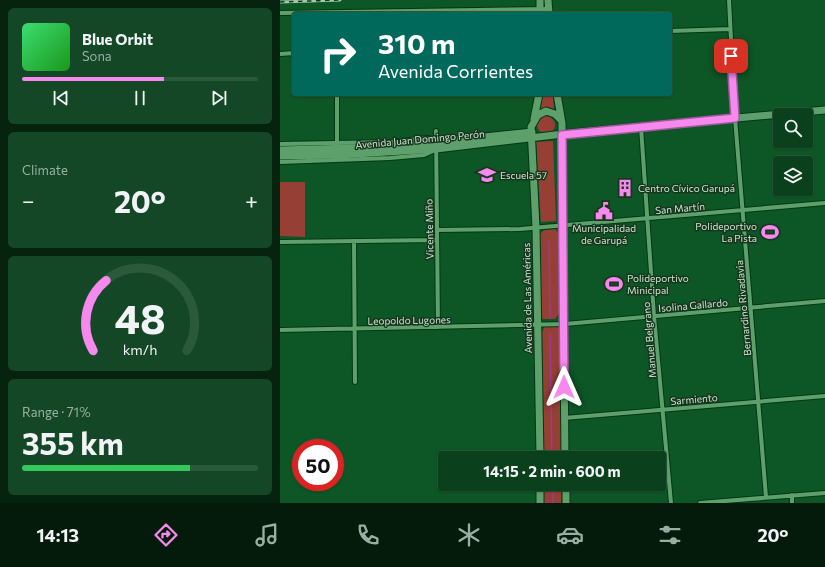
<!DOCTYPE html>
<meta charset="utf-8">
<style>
body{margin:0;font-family:Commissioner,sans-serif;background:#134725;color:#f1f3f6;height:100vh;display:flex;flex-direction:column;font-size:15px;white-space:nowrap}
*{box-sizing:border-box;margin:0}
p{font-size:13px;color:#99afa3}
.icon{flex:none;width:22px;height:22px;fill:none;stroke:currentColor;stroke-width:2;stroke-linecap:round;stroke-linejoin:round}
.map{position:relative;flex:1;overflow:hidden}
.sheet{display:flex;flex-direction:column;gap:8px;padding:8px;background:#06230f;width:280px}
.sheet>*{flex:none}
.banner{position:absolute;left:12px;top:12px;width:380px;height:84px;border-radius:4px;box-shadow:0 1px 3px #0004,0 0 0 1px #2a593b;background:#00695c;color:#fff;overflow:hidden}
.fabs{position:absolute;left:493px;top:108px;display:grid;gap:8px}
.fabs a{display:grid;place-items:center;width:40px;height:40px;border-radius:4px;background:#0a401c;box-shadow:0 1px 3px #0004,0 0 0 1px #2a593b;font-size:20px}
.speed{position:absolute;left:12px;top:439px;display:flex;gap:8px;font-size:20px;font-weight:700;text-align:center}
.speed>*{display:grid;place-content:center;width:52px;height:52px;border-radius:50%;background:#0a401c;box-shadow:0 1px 3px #0004,0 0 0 1px #2a593b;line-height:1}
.speed .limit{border:6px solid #d22;background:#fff;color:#111}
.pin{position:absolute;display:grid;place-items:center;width:34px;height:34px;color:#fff;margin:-17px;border-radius:8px;box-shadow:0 2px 6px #0006}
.me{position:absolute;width:44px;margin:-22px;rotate:0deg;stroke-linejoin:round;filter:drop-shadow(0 0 3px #0008)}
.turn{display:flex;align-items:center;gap:14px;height:84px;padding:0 20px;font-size:18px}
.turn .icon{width:52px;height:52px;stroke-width:2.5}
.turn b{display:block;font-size:28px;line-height:34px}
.big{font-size:30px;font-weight:700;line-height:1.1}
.sheet .tile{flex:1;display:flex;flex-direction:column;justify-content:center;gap:6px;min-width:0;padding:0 14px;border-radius:6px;background:#134725}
.sheet .dial{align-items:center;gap:0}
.dial svg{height:104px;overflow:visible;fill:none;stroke:#2a593b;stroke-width:7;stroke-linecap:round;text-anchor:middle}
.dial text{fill:#f1f3f6;stroke:none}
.song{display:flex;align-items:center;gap:12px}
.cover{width:48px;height:48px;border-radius:6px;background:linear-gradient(135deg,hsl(140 70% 55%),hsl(120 70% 35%))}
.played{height:4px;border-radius:2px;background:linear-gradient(90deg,#f589ee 60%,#2a593b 60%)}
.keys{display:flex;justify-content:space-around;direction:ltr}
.heat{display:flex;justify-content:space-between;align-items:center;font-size:22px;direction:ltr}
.charge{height:6px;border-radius:3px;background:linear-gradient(90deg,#34c759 71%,#2a593b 0)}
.trip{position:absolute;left:158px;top:451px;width:228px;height:40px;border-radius:4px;background:#0a401c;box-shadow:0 1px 3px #0004,0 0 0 1px #2a593b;font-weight:700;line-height:40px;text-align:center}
.dock{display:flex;height:64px;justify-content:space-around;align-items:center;background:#041a0b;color:#99afa3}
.dock .icon{width:28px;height:28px}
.dock .selected{color:#f589ee}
.dock b{font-size:18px;color:#f1f3f6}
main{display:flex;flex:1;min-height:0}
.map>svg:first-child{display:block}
</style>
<main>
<section class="sheet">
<div class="tile">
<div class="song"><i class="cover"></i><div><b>Blue Orbit</b><p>Sona</p></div></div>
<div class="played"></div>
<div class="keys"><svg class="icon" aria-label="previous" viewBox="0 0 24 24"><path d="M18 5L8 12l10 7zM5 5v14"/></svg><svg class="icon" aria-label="pause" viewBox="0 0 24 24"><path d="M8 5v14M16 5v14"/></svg><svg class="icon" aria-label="next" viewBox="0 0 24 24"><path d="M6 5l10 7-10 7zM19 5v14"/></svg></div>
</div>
<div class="tile"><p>Climate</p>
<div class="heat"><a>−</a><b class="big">20°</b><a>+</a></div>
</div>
<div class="tile dial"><svg viewBox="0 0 100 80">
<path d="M14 69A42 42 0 1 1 86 69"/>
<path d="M14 69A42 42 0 0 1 24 15" stroke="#f589ee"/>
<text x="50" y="56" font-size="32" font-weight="700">48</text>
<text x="50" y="72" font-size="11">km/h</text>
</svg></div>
<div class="tile"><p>Range · 71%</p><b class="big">355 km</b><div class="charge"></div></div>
</section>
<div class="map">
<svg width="545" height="503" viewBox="0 0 545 503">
<rect width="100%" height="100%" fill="#0d5626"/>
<path fill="#963f34" d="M260,94h13l1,16 -5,-1 -10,1z
M257 125a9 9 0 1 1 18 0a9 9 0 1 1-18 0Z
M273,141l3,80 -15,1 -5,-80z
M0,182h25v55l-25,-1z
M275,229l3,4 1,80 -4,6h-12l-3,-4v-81l4,-4z
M276,325l4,5 2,128h-19l-1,-126 3,-6z
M263,484h19l-1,19h-18z"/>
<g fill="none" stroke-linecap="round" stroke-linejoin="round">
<path stroke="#973d92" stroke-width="1.5" d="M269,241l1,76
M270,334l2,124
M273,484v19"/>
<g stroke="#003814" stroke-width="6">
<path id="minor" d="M449,0l6,118 31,379
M0,13l269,-4
M390,31l60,-2
M0,54l14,-1
M57,94v49
M361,127l13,189 17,187
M156,131l2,196
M0,144l110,-2 38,-4 6,3
M0,162l110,-4 34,-3 9,-4
M157,230l83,-1 305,-26
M74,241l1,141
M0,242l157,-2
M0,330l285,-6 260,-23
M284,418l261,-22
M512,495v8
M420,503l125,-10"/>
</g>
<g stroke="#003814" stroke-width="9">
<path id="secondary" d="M260,0v14
M268,0l1,14
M277,94l5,29v19l3,316
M254,119l5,-25
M0,150l110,-3 142,-15
M0,156l58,-1 98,-6 136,-16 253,-23
M260,458l-4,-230 -5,-101 7,-12 8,-4 9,3 6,6
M286,484v19
M260,503v-19"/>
</g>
<use href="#minor" stroke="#5ea06b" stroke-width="4"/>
<use href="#secondary" stroke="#5ea06b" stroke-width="7"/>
<g stroke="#a1caaa" stroke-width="3">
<path id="rail" d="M0,2l60,-2"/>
</g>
<use href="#rail" stroke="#19351f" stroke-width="1.5" stroke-dasharray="4.5" stroke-linecap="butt"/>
</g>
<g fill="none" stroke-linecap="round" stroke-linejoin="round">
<g stroke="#9f599b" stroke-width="10">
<path id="route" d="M284,387l-2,-252 173,-17 -4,-62"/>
</g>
<use href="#route" stroke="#f589ee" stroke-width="7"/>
</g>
<defs>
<g id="school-bare" transform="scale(1.38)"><path d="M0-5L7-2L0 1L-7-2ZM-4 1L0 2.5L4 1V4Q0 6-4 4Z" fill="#f589ee" stroke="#19351f" stroke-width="2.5" paint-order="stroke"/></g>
<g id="building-bare" transform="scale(1.38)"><path d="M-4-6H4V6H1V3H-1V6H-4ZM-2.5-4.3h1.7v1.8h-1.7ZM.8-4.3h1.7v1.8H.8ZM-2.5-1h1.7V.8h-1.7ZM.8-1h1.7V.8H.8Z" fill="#f589ee" stroke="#19351f" stroke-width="2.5" paint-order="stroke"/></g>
<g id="civic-bare" transform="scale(1.38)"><path d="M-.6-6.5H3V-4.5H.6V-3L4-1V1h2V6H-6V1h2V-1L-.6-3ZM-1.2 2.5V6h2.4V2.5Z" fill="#f589ee" stroke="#19351f" stroke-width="2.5" paint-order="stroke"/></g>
<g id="stadium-bare" transform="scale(1.38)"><path d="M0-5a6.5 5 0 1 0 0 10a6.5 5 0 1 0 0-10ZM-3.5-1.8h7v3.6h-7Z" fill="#f589ee" stroke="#19351f" stroke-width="2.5" paint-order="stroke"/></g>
</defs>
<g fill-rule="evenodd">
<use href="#school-bare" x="207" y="175"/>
<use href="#building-bare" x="345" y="188"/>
<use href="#civic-bare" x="324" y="211"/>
<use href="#stadium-bare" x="490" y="232"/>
<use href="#stadium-bare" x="334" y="284"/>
</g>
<g text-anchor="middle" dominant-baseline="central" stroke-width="3" stroke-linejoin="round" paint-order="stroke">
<g font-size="10" fill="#c7e8cc" stroke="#19351f">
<text transform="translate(140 139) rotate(-5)">Avenida Juan Domingo Perón</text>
<text transform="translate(400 208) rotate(-5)">San Martín</text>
<text transform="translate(149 229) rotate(-91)">Vicente Miño</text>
<text transform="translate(247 298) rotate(-91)">Avenida de Las Américas</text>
<text transform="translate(413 305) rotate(-5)">Isolina Gallardo</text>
<text transform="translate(463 308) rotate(-95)">Bernardino Rivadavia</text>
<text transform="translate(129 320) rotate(-1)">Leopoldo Lugones</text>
<text transform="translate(369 340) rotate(-95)">Manuel Belgrano</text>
<text transform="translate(414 399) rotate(-5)">Sarmiento</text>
</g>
<g font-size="10" fill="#c7e8cc" stroke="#19351f" text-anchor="start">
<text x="220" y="175">Escuela 57</text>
<text x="358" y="188">Centro Cívico Garupá</text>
<text x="477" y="226" text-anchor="end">Polideportivo<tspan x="477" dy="12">La Pista</tspan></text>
<text x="324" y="228" text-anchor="middle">Municipalidad<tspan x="324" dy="12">de Garupá</tspan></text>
<text x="347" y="278">Polideportivo<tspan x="347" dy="12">Minicipal</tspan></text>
</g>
</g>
</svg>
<div class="fabs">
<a><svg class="icon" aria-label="search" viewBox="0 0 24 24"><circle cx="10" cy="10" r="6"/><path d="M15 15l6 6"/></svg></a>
<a><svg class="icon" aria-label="layers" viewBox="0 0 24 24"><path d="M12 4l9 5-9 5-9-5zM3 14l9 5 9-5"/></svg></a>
</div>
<div class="speed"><div class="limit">50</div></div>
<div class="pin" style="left:451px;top:56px;background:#d93025"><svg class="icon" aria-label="arrive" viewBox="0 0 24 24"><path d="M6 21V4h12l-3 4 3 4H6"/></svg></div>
<svg class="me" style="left:284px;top:387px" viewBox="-20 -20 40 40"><path d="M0-17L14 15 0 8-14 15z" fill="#f589ee" stroke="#fff" stroke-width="4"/></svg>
<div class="trip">14:15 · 2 min · 600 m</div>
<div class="banner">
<div class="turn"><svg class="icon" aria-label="right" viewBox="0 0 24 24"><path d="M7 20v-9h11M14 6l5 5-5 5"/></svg><div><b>310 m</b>Avenida Corrientes</div></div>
</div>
</div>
</main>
<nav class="dock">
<b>14:13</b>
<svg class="icon selected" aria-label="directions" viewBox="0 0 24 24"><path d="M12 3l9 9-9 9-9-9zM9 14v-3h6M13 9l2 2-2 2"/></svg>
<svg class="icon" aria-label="music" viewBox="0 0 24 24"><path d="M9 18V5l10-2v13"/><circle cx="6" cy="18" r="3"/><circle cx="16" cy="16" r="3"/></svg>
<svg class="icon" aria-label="phone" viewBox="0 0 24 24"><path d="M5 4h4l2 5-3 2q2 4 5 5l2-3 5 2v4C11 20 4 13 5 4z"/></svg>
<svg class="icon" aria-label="climate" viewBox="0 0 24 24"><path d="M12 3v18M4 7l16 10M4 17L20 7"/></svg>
<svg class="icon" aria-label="car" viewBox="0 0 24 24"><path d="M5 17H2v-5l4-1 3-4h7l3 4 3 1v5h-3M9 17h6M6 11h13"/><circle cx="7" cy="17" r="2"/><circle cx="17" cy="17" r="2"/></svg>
<svg class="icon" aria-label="filters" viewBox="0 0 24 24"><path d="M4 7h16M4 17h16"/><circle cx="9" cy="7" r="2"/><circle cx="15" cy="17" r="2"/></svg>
<b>20°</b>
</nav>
